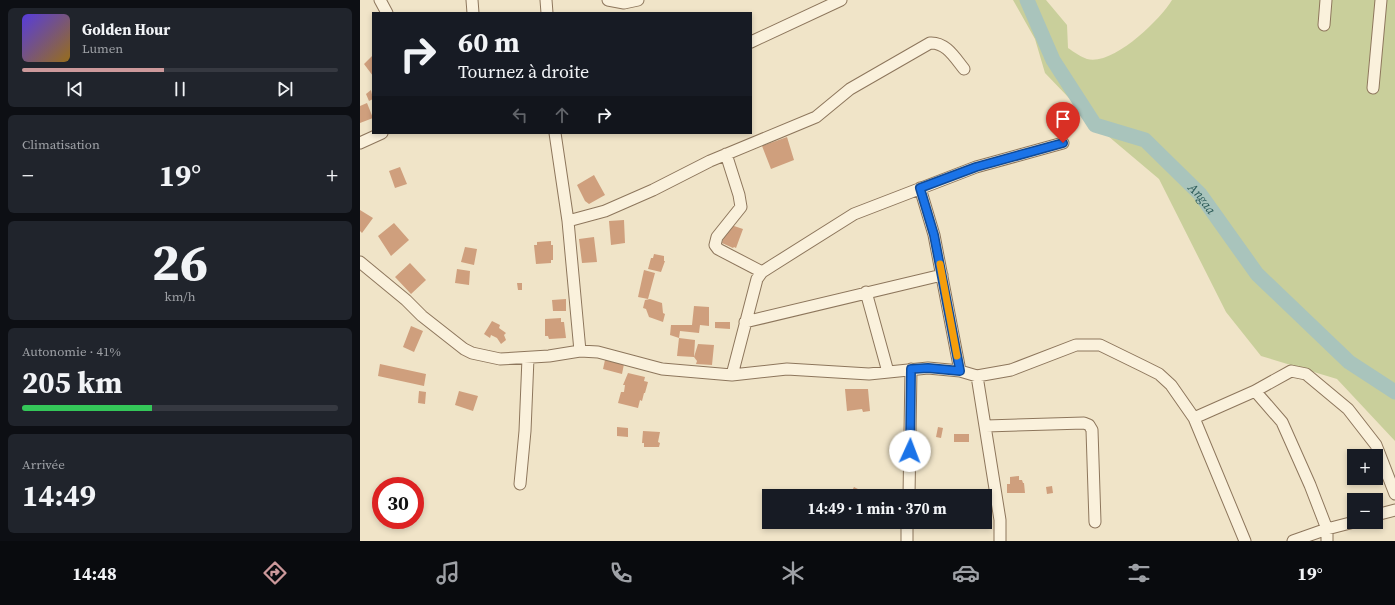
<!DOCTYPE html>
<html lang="fr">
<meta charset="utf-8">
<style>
body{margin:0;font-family:"Source Serif 4",serif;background:#20242c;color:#f1f3f6;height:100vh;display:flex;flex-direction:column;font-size:15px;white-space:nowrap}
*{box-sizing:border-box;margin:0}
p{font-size:13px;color:#9ea1a6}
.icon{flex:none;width:22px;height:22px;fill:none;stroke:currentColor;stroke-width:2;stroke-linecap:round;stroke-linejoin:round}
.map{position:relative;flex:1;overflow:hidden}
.drawer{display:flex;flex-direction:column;gap:8px;padding:8px;background:#0d0f14;width:360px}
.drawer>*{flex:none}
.guide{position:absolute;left:12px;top:12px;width:380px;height:122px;border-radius:0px;box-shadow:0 2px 6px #0003;background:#171b24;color:#f1f3f6;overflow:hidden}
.buttons{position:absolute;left:987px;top:449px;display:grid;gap:8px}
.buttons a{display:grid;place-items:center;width:36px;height:36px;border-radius:0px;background:#171b24;box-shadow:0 2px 6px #0003;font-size:20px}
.speed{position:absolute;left:12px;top:477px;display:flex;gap:8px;font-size:20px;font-weight:700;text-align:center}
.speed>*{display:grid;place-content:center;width:52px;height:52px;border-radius:50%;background:#171b24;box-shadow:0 2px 6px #0003;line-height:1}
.speed .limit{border:6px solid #d22;background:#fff;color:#111}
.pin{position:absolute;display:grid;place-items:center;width:34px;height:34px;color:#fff;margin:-41px -17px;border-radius:50% 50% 50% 0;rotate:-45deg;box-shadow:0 0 4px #0007}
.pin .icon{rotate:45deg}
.me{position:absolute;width:44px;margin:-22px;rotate:2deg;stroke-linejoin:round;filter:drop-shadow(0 0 3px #0008)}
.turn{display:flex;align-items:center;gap:14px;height:84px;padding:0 20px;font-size:18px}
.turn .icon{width:52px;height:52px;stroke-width:2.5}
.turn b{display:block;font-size:28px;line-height:34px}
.lanes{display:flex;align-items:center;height:38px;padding:0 20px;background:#0003;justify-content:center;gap:20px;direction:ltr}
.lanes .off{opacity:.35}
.big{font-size:30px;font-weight:700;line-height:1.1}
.drawer .widget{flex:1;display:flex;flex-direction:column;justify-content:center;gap:6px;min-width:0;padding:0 14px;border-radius:6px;background:#20242c}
.drawer .dial{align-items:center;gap:0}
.dial b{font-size:52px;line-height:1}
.song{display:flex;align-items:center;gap:12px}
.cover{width:48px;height:48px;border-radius:6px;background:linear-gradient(135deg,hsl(250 70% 55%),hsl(40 70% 35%))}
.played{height:4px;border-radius:2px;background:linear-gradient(90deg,#cc999b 45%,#363941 45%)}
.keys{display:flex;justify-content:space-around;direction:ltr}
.heat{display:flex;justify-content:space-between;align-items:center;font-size:22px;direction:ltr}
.charge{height:6px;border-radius:3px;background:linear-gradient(90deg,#34c759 41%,#363941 0)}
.trip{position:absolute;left:402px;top:489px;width:230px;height:40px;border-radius:0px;background:#171b24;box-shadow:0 2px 6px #0003;font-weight:700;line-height:40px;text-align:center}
.dock{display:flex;height:64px;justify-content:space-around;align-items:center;background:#090b0e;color:#9ea1a6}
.dock .icon{width:28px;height:28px}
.dock .active{color:#cc999b}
.dock b{font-size:18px;color:#f1f3f6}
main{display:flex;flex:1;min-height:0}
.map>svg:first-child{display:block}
</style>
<main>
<section class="drawer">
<div class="widget">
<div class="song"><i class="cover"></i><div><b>Golden Hour</b><p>Lumen</p></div></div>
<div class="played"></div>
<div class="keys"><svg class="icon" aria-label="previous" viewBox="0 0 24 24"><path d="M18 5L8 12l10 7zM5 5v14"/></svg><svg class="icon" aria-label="pause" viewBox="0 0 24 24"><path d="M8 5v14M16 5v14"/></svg><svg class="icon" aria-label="next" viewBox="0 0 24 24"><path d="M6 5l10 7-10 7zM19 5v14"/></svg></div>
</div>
<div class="widget"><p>Climatisation</p>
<div class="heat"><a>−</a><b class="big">19°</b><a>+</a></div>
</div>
<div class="widget dial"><b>26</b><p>km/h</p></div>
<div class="widget"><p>Autonomie · 41%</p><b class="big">205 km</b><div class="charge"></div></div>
<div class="widget"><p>Arrivée</p><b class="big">14:49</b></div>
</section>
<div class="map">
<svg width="1035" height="541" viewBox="0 0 1035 541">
<rect width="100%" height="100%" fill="#f0e4c8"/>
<path fill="#c9cf9b" d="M653,0h33l21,25 1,23c6,4 13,9 19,11 26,7 73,-39 85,-59h223v441l-58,-62 -76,-23 -35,-44 -67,-133 -64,-54 -50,-52 -10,-34z"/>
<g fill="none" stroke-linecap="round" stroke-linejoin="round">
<path stroke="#a9c4bc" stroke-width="15" id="s1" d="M667,0l26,60 42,65 50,15 55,54 57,80 92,88 46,30"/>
</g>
<path fill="#cf9f7d" d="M13,55v21l-9,-12z
M11,90l2,9 -4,2 -3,-7z
M7,103l6,15 -13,5v-17z
M427,137l7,23 -23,9 -9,-23z
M40,167l7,17 -12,4 -6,-17z
M234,175l11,20 -16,9 -4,-3 -8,-16z
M0,210l13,8 -11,15 -2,-2z
M264,220l1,23 -14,2 -2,-24z
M34,223l15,17 -18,16 -13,-20z
M368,224l15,5 -7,19 -2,-1 -1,1 -11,-5z
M234,237l3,25 -15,1 -3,-24z
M191,241v4h2v15h-2v3l-15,1 -2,-19h3v-3z
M105,247l12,2 -3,16 -13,-3z
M294,254l10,2v5h1l-4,11 -13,-3 3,-11h2z
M50,263l16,17 -15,14 -16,-17z
M97,269l13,2 -1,14 -14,-2z
M284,270l11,3 -7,26 -10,-2z
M157,283h5v7h-4z
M206,299v12h-13l-1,-11z
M290,299l12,4 1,10 2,1 -2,8 -14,-5 -3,-8 -3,-1 2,-8z
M334,306l15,1v19l-9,-1 -1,8 -19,-2 -1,7 -9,-3 1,-10h21z
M201,318v4h3l2,16 -17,1 -1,-3h-3v-17z
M132,321l8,4 -1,3 7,5 -2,2 2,5 -5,4 -4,-6 -6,-3 -1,3 -6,-4z
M355,322h15v7l-15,-1z
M51,326l12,5 -9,21 -11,-5z
M319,338l16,2 -1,17 -17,-1z
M338,344l16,1 -2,20 -16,-1 1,-3 -3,-4z
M245,360l19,4 -2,10 -19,-5z
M20,364l46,10 -2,12 -46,-10z
M268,373l17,4 -1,4 4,1 -3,11h-1l-2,8 -2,-1 -2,8 -20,-5 3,-11h3l1,-7h-2z
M485,389h23l2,22 -7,1 -1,-3 -15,2z
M59,391l7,1 -1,12 -7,-1z
M99,391l19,5 -5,15 -18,-6z
M257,427l11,1v9l-11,-1z
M578,427l5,1 -2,10 -5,-1z
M283,431l17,1 -2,10 2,1 -1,4h-15v-4h-2z
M594,434h15v8h-15z
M659,476v4h3l1,3h1l1,10h-18v-9h3v-7z
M692,486l1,7 -6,1 -1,-7z
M494,487l10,5 -2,4h-13z"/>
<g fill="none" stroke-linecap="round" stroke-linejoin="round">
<g stroke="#8d765c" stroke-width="13">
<path id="minor" d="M20,0l7,13
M112,0l1,13
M186,0l1,13
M248,0l16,3 14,-3
M964,25l2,-25
M391,42l90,-42
M1013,88l8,-88
M195,133l13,88 12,130
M0,143l22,-10
M366,154l13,41 2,12 -24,30 -2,8 3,4 44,23
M560,188l14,47 26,136
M208,221l37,-10 48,-21 57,-29 106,-44 34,-28 80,-46c16,-1 25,15 34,26
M0,262l46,38 16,16 42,33 8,4 28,6 49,-3 31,-5 18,1 64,17 70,6 55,-6 82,5 59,-6 32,3 17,5 34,-6 65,-25h24l43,21 16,8 12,11 23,33 51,123
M506,292l22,80
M385,322l197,-47
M372,375l25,-96 5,-7 11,-7 81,-51 122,-47 87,-24
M617,376l23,144v21
M895,391l27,31 28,63 17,44v12
M834,418l61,-27 36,-20 15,3 42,35 28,36 19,49
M626,426l98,-3 5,2 3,5 3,92
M160,484l5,-53 3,-73
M549,496l2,-127
M1016,515l19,-5
M547,541v-19
M933,541l34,-12 27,-7"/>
</g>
<use href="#minor" stroke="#faf1dc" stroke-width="11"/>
</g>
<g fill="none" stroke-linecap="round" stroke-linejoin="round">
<g stroke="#114b97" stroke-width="10">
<path id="route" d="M550,451l1,-82 17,-1 32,3 -26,-136 -14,-47 56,-21 87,-24"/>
</g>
<use href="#route" stroke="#1a73e8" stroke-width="7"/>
<path stroke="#f59e0b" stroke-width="7" d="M580,264l17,92"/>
</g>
<g text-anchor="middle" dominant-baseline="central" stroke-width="4" stroke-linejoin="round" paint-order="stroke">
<g font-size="13" font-style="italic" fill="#2f5d5a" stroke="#f7eed8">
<text stroke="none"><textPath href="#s1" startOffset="277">Angaa</textPath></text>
</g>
</g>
</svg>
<div class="buttons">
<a>+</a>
<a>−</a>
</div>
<div class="speed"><div class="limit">30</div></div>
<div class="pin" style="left:703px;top:143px;background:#d93025"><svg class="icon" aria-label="arrive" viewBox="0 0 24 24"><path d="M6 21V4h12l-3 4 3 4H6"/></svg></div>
<svg class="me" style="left:550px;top:451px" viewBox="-20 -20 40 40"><circle r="19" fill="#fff"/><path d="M0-13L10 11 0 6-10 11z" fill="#1a73e8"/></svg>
<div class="trip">14:49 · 1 min · 370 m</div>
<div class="guide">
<div class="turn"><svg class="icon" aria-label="right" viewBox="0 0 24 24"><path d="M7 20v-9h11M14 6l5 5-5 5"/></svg><div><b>60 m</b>Tournez à droite</div></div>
<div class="lanes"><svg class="icon off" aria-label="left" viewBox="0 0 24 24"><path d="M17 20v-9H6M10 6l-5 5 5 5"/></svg><svg class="icon off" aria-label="ahead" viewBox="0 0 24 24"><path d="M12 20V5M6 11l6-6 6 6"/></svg><svg class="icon" aria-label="right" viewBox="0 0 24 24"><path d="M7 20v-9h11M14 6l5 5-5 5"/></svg></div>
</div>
</div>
</main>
<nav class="dock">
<b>14:48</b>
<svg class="icon active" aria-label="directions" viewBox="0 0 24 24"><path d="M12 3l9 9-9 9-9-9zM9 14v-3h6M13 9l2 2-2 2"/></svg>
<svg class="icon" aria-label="music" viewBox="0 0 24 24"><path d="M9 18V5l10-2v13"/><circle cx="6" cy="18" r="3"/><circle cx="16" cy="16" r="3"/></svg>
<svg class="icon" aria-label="phone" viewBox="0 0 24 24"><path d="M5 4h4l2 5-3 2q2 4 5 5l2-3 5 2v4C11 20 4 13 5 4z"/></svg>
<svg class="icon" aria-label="climate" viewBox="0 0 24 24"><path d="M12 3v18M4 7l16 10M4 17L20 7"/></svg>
<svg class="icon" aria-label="car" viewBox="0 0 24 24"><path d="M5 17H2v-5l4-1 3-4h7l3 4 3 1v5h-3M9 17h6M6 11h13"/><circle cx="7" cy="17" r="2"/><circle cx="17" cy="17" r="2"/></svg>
<svg class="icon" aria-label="filters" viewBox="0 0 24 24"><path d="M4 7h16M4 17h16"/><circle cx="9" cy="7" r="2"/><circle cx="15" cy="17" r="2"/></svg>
<b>19°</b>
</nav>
